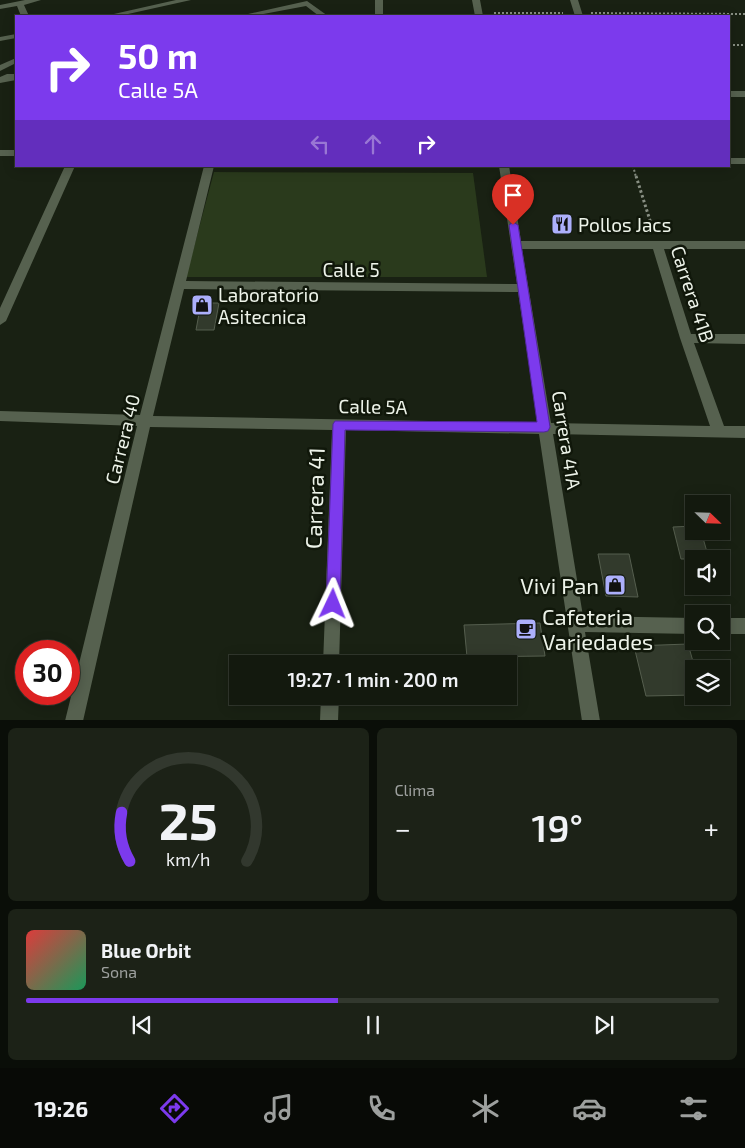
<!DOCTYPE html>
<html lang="es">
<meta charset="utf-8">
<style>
body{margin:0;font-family:"Exo 2",sans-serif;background:#1c2217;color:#f1f3f6;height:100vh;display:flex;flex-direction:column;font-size:19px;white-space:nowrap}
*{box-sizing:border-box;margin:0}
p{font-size:16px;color:#9da09e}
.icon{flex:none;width:28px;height:28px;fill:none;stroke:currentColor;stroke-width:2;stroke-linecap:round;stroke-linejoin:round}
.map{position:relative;height:720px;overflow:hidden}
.details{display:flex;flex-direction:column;gap:8px;padding:8px;background:#0a0e08;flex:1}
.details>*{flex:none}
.top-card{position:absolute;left:15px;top:15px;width:715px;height:152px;border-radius:0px;box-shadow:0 2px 12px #0003,0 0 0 1px #32382e;background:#7c3aed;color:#fff;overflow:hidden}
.needle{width:32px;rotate:113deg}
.buttons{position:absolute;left:685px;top:495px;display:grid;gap:10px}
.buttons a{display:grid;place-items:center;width:45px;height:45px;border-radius:0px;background:#13190e;box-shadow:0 2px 12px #0003,0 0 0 1px #32382e;font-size:25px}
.speed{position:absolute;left:15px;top:640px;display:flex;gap:10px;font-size:25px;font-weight:700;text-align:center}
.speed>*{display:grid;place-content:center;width:65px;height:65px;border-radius:50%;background:#13190e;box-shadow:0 2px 12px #0003,0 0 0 1px #32382e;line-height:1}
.speed .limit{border:8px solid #d22;background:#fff;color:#111}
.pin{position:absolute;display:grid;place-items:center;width:42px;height:42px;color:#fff;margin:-51px -21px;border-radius:50% 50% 50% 0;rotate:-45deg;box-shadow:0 0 5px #0007}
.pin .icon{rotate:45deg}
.me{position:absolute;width:55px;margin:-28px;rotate:2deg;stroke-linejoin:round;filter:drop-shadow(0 0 4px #0008)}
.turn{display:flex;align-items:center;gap:18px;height:105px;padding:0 20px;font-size:22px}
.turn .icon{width:65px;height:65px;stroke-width:2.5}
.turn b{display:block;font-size:35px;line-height:42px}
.lanes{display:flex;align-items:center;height:48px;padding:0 20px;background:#0003;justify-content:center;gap:25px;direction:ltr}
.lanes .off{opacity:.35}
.big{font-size:38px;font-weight:600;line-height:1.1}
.details .card{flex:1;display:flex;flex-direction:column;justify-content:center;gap:8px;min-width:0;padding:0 18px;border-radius:8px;background:#1c2217}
.details .dial{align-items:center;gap:0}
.dial svg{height:130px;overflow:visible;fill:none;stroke:#32382e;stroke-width:7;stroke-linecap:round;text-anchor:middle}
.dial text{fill:#f1f3f6;stroke:none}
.song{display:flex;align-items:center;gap:15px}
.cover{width:60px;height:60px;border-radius:8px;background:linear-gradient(135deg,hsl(0 70% 55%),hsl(150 70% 35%))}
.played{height:5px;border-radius:2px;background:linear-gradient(90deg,#7c3aed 45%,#32382e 45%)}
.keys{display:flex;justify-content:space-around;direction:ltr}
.heat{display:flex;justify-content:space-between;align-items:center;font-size:28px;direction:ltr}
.details .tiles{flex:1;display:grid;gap:8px;grid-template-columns:1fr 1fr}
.card:last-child{grid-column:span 2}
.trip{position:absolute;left:229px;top:655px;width:288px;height:50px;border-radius:0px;background:#13190e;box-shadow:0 2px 12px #0003,0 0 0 1px #32382e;font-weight:600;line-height:50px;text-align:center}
.tab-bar{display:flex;height:80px;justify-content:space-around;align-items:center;background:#080a06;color:#9da09e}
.tab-bar .icon{width:35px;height:35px}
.tab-bar .active{color:#7c3aed}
.tab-bar b{font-size:22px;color:#f1f3f6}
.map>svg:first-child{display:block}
</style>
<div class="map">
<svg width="745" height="721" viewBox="0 0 745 721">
<rect width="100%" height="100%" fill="#192113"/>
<path fill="#2a3a1c" d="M214,172l259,1 14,104h-301z"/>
<path fill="#323a2c" stroke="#555e4e" d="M201,303h18l-5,27h-18z
M694,526v5h7l8,28h-28l-8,-32z
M598,554h31l9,43 -32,-1z
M540,623l5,33 -78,1 -3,-32z
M688,644l6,21v30l-48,1 -12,-50z"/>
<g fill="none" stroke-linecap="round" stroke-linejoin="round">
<path stroke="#888f83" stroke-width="2" stroke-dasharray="2 2" stroke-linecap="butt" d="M494,13h69
M591,13l154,1
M729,45h16
M633,166l3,11"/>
<path stroke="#888f83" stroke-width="3" stroke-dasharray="2.5 2.5" stroke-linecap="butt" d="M636,176l17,54"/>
<path fill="#56614f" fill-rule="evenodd" d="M25,0h16l-17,5 5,11h-8l-4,-10 -17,3v-4z
M176,0h15l-72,16h-14z
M375,0h8v16h-8z
M472,0h8l3,16h-8z
M570,0h8l5,16h-8z
M307,1l21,15h-9l-13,-10 -53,10h-14z
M16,34v4l-16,3v-4z
M16,58v5l-16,8v-6z
M7,74h9v6l-16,3v-6z
M729,91h16v6h-16z
M0,150h16v6h-16z
M729,158h16v6h-16z
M65,166h10l-69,155 -6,4v-17z
M204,166h10l-28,115 331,3 -18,-118h10l12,75h224v8h-81l27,85h54v10l-51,-1 30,83h21v12l-192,-4 30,182 111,2v16l-109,-2 15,89h-18l-43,-287 -193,-4 -7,234h-16l9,-234 -182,-3 -67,294h-18l72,-295 -137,-5v-10l140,4zM522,249h131l27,89 30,88 -159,-3zM184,289l334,3 20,131 -385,-7z
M721,618h24v16h-24z
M321,696h18l-1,25h-18z"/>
</g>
<path fill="#7c3aed" stroke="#51269a" d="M513,222l5,3 32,202 -2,4 -4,1 -199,-2 -5,174 -2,5 -5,2 -5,-2 -2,-5 7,-180 2,-3 202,1 -28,-197z"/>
<defs>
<g id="restaurant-square" transform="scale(1.125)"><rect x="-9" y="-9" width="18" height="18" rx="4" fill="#acaffb" stroke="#10170a"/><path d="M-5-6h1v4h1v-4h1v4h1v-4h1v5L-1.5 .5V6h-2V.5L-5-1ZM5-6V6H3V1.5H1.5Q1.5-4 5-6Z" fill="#111"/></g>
<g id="shop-square" transform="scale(1.125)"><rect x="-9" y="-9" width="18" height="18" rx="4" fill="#acaffb" stroke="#10170a"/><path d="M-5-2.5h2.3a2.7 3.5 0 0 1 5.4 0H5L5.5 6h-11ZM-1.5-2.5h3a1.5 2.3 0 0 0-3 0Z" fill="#111"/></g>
<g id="cafe-square" transform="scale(1.125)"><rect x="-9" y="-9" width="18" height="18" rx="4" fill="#acaffb" stroke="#10170a"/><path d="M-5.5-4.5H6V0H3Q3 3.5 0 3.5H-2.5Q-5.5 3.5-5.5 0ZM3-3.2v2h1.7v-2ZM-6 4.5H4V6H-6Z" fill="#111"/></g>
</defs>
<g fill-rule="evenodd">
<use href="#restaurant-square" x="562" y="224"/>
<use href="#shop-square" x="202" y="305"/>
<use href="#shop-square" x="615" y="585"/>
<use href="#cafe-square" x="526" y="629"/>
</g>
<g text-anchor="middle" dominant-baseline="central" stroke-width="5" stroke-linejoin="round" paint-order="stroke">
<g font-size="19" fill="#edf3e9" stroke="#10170a" text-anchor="start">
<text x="578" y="224">Pollos Jacs</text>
<text x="218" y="294">Laboratorio<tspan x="218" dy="22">Asitecnica</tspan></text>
</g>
<g font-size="19" fill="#edf3e9" stroke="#10170a">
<text x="351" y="269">Calle 5</text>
<text transform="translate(693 294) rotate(72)">Carrera 41B</text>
<text transform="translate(373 406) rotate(1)">Calle 5A</text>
<text transform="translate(122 439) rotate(-76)">Carrera 40</text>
<text transform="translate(567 440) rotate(81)">Carrera 41A</text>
</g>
<g font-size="22" fill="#edf3e9" stroke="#10170a">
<text transform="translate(314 498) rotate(-88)">Carrera 41</text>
</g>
<g font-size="22" fill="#edf3e9" stroke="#10170a" text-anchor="end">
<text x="599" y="585">Vivi Pan</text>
<text x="542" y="616" text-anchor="start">Cafeteria<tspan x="542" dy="25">Variedades</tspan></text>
</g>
</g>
</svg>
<div class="buttons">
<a><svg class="needle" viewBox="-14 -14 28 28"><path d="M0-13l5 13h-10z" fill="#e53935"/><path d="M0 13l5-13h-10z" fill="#9da09e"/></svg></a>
<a><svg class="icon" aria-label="sound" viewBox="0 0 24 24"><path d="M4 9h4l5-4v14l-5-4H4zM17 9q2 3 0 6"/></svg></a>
<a><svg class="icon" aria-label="search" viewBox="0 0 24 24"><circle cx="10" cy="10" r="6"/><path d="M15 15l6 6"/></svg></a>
<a><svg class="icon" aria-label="layers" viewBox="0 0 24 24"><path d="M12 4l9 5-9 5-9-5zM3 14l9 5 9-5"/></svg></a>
</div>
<div class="speed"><div class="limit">30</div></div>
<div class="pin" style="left:513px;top:225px;background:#d93025"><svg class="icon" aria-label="arrive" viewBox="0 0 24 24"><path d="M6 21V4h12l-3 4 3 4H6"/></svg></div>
<svg class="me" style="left:333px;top:604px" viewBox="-20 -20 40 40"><path d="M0-17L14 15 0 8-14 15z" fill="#7c3aed" stroke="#fff" stroke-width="4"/></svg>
<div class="trip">19:27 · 1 min · 200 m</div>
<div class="top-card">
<div class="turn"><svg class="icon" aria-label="right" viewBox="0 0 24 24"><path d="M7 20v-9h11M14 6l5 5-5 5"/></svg><div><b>50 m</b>Calle 5A</div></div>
<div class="lanes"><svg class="icon off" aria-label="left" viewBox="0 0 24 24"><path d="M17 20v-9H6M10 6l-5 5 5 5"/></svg><svg class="icon off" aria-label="ahead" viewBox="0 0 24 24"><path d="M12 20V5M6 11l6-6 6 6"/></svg><svg class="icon" aria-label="right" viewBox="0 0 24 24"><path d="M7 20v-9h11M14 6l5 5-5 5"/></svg></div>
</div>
</div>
<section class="details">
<div class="tiles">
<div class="card dial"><svg viewBox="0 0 100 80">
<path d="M14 69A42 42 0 1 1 86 69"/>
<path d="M14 69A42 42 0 0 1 9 39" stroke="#7c3aed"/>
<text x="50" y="56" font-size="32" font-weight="700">25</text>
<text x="50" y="72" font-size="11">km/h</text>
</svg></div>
<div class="card"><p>Clima</p>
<div class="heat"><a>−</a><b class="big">19°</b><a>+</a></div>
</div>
<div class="card">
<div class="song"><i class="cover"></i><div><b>Blue Orbit</b><p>Sona</p></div></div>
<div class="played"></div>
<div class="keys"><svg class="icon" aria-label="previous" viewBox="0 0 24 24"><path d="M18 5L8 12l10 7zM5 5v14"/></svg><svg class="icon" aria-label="pause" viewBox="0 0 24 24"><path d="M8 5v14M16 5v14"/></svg><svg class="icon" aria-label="next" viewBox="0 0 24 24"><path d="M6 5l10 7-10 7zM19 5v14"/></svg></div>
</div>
</div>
</section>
<nav class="tab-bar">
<b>19:26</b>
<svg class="icon active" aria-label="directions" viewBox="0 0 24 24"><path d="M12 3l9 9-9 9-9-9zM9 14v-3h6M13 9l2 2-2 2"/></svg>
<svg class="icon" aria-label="music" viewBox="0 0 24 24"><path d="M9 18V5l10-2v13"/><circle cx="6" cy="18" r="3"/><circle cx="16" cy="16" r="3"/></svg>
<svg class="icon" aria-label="phone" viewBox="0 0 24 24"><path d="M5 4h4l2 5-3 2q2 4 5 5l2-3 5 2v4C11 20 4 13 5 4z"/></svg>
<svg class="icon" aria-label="climate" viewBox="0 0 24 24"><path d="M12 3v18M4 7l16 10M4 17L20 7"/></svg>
<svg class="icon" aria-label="car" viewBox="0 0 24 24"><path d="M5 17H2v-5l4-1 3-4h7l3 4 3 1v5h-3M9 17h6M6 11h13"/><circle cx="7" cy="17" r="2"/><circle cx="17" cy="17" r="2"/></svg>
<svg class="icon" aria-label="filters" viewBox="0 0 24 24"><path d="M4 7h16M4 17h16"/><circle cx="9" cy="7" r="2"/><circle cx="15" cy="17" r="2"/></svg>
</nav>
